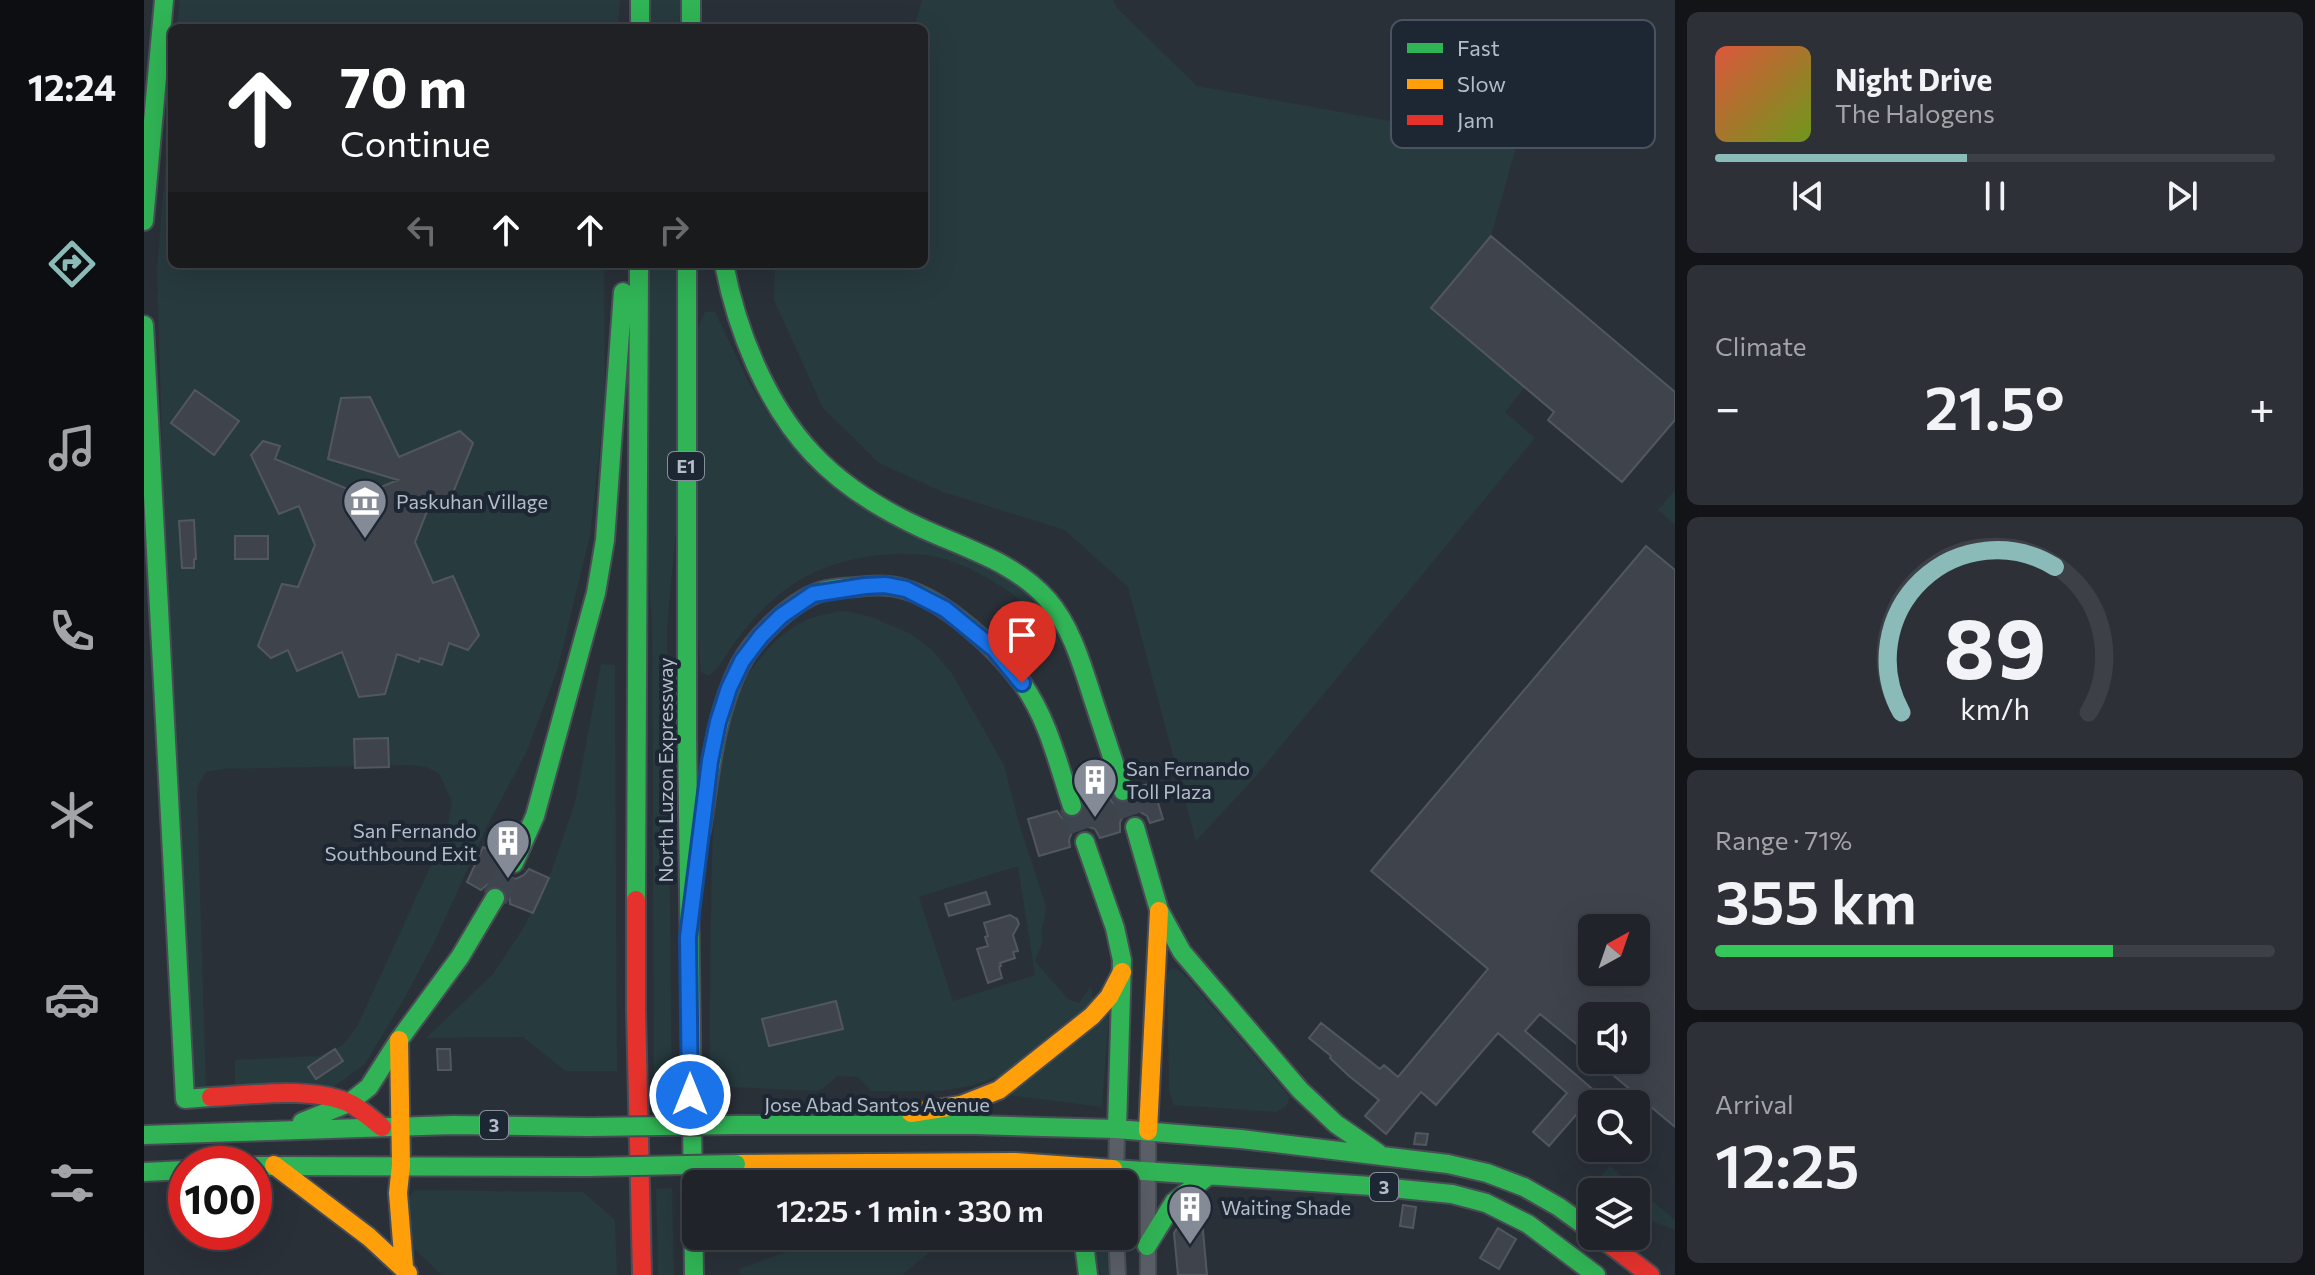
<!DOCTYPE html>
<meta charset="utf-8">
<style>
body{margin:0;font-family:Commissioner,sans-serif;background:#2d3036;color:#f1f3f6;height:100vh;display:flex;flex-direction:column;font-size:30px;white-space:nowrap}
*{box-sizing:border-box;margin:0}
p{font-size:26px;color:#a2a4a8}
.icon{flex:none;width:44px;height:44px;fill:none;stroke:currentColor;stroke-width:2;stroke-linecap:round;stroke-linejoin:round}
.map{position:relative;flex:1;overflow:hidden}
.drawer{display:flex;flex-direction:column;gap:12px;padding:12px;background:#121417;width:640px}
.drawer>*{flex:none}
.guide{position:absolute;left:24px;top:24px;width:760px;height:244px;border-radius:12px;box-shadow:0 8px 32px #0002,0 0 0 2px #3d4147;background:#202124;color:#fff;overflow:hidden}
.needle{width:52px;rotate:40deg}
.tools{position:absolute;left:1434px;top:914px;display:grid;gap:16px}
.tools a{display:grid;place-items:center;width:72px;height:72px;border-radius:12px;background:#20242a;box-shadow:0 8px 32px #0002,0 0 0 2px #3d4147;font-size:40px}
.speed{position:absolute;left:24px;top:1146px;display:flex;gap:16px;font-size:40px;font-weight:700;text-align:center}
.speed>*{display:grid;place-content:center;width:104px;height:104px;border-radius:50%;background:#20242a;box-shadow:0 8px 32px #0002,0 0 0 2px #3d4147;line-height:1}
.speed .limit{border:12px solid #d22;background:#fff;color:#111}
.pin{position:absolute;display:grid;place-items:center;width:68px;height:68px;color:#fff;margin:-82px -34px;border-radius:50% 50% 50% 0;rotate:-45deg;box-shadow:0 0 8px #0007}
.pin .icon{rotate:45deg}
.me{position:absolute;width:88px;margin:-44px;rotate:0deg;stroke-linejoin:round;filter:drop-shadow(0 0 6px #0008)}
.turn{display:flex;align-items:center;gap:28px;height:168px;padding:0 40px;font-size:36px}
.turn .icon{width:104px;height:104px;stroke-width:2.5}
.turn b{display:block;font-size:56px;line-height:68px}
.lanes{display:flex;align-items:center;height:76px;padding:0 40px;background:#0003;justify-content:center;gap:40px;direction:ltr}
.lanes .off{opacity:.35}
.big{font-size:60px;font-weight:600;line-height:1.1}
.drawer .widget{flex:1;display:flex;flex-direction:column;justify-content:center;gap:12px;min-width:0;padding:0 28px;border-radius:12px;background:#2d3036}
.drawer .dial{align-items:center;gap:0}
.dial svg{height:208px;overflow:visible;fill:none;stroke:#3d4147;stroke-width:7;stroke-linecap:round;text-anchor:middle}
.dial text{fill:#f1f3f6;stroke:none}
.song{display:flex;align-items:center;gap:24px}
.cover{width:96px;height:96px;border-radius:12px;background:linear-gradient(135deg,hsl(10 70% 55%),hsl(80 70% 35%))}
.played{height:8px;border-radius:4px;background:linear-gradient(90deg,#8bbbb9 45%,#3d4147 45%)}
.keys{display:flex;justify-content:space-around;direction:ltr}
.heat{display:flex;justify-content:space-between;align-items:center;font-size:44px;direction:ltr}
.charge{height:12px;border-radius:6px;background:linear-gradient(90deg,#34c759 71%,#3d4147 0)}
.trip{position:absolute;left:538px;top:1170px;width:456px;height:80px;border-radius:12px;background:#20242a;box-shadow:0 8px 32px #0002,0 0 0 2px #3d4147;font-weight:600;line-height:80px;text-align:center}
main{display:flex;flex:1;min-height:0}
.tabs{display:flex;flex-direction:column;width:144px;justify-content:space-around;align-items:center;background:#0d0e11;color:#a2a4a8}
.tabs .icon{width:56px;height:56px}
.tabs .on{color:#8bbbb9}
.tabs b{font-size:36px;color:#f1f3f6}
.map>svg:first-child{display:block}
</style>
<main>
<nav class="tabs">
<b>12:24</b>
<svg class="icon on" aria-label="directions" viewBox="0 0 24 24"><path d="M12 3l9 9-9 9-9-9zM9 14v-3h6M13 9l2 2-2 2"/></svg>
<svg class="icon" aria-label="music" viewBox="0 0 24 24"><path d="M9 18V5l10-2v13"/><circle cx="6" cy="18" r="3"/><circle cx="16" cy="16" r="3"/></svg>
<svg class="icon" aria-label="phone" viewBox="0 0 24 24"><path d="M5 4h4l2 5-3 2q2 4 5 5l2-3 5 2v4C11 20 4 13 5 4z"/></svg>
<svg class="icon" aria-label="climate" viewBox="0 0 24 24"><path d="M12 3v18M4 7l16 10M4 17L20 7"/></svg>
<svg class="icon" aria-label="car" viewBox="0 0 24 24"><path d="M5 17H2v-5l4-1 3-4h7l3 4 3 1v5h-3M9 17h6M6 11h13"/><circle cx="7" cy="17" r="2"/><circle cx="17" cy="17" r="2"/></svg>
<svg class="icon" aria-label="filters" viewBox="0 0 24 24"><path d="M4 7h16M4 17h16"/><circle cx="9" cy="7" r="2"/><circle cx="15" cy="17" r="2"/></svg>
</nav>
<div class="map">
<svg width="1531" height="1275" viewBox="0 0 1531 1275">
<rect width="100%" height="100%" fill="#2a3038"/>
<path fill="#273a3e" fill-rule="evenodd" d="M36,0h440l-2,28h-441z
M505,0h32l-2,28h-30z
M778,0h191l3,7 81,79 320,58 -26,92 -60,72 94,79 -20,25 30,26 -279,338 -60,65 -68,-254 -63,-57 -122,-38 -64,-29 -56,-55 -49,-108 1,-36h149v-236h-10z
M28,89v175h432l1,135 -15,137 -33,135 -31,82 -39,73 -53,117 -31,58 -38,63 -34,25h-96v-29l83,-4 25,-11 14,-18 90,-197 5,-28 -13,-29 -13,-6 -14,-2 -190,4 -16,3 -8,13 -1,7 9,296h-14l-27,-531 -8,-289z
M502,264h32v246l-11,116 5,465 -18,-1 -2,-461 -8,-131z
M561,312h10l34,71 29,46 228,147c32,24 42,37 57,75 -17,-22 -34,-47 -58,-62 -21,-14 -49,-29 -73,-33 -50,-8 -112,5 -151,37 -18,15 -33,31 -46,49 -9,12 -15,25 -26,34l-8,-4 -7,-78 4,-267z
M1531,490v35l-17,-15z
M701,611l27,6 39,17 20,15 20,23 53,93 15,58 26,80c4,14 -7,25 -2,39l-8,19 33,38 11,4 12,-17 2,15 -93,75 -29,10 -32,5h-68l-13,-14 -21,-1 -13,12 -7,3 -108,-5c1,-55 1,-110 2,-165 1,-79 0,-173 36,-245 4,-7 10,-14 15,-20 24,-29 45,-41 83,-45zM874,866l17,109 -82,26 -34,-104z
M457,664l14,1 2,406h-52l-42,-34 -97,1 67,-64 31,-47 26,-52 25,-72z
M1029,968l9,4 108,125 -4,10 -11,5 -101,-7 -5,-13 -2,-115 1,-6z
M965,1015l-7,92 -94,-12z
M1466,1166l65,54v10l-39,-15v-23h-44v13l-11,-7z
M528,1188l2,87h-16l-2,-86z
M270,1190l169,2 32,28 2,55h-175l-31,-29 -4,-46z
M686,1236h129l-23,11 -34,28h-162l-1,-6z
M946,1236h16l4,39h-9z"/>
<path fill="#3f444c" stroke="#52575f" stroke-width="2" fill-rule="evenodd" d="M1347,236l184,156v28l-53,62 -74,-62 6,-8 -123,-104z
M51,390l44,31 -25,34 -43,-32z
M226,397l29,60 61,-26 13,12 -25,62 -17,-4 -16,41 18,41 20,-7 26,59 -11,15 -19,-7 -7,22 -22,-7 -1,4 -22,-8 -12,40 -26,3 -17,-45 -45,19 -9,-21 -17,8 -13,-12 24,-62 16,3 17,-42 -16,-39 -20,8 -28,-59 12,-14 17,5 -5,13 87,36 36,-15 -70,-21 13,-61z
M50,520l2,39h-2v9h-12l-3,-47z
M91,536h33v23h-33z
M1502,546l29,24v557l-80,-67h41v-44h-44v41l-52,-43 -15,17 71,61 -47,54 -16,-14 34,-39 -69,-60 -62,72 -15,-13 -35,42 -21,-18 14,-16 -30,-24 -19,-18 1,-2 -22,-18 12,-15 59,46 4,-4 14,12 90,-108 -117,-98zM1448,928h44v44h-44z
M244,738l1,29 -34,1 -1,-29z
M1008,783l11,36 -13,4 -3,-7 -7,-4h-10l-6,3 -4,7v10l-20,6 -5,-9 -6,-2h-9l-8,5 -3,8 1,7 -31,9 -11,-37 29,-8 5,7 8,4 6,-1 8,-5 4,-8 -1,-6 21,-6 5,7 7,4 7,-1 8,-5 4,-7 -1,-7z
M339,847l17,8 -2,10 4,8 5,4 9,2 8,-4 5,-6 20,9 -16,35 -23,-9 -1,-13 -7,-7 -8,-2 -6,2 -7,6 -14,-8z
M842,892l4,12 -41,12 -4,-12z
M866,915l7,4 2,5 -6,11 5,16 -5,1 2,6 -15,5 1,3 -2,1 3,11 -14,5 -11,-34 11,-3 -3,-9 3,-1 -4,-13z
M692,1001l7,28 -74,17 -7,-27z
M191,1049l8,12 -27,18 -8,-12z
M293,1049h13l1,21h-13z
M1272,1133l12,1 -2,11 -12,-1z
M1259,1205l13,2 -3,21 -13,-2z
M1058,1220l5,55h-29l-4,-42 7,-11z
M1354,1228l18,11 -17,30 -19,-11z"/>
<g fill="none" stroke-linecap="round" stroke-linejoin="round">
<path stroke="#3f454e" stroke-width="26" stroke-dasharray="26 13" stroke-linecap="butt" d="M979,791l12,36
M928,806l13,36
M351,898l19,-35"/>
<g stroke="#484c55" stroke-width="18">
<path id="street" d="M1004,1131v144
M972,1184l1,-55
M972,1236l2,39"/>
</g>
<g stroke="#484c55" stroke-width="22">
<path id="fast" d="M496,0v28
M547,0v28
M0,221l20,-221
M543,264v471l7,540
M580,264c13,67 42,140 89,190 29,31 66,54 104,72 46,22 97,35 131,74 25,29 35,69 47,105 9,28 19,57 28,86
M0,325l41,774 26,-2
M991,827l24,83 23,42 118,138 36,34 42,29
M557,830c9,-56 13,-114 39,-165 14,-27 51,-63 80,-73 11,-4 24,-4 36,-5 16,-2 32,-3 48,2 42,12 92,59 118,94 26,36 36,81 50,123
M941,842l30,86 7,32 -5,169
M370,863l21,-47 61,-223 9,-53 18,-248
M492,900l3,-636
M158,1122l47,-19 20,-16 30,-47 61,-83 35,-59
M591,1125h239l142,4 125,10 207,25 39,9 37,14 35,20 33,24
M0,1135l309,-10 135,2
M110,1166l334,1
M969,1169l258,17 81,8 34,9 42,21 68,51
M0,1172l42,-2
M939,1236l5,39
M1003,1246l27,-44 34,-26"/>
</g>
<g stroke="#484c55" stroke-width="22">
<path id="slow" d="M255,1040l2,125 -3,28 6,74
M767,1113l50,-8 38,-15 93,-74 17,-19 13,-25
M1004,1131l11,-220
M592,1164l279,-2 98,7
M130,1165l95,72 39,36"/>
</g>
<g stroke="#484c55" stroke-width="22">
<path id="jam" d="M492,900v110l6,265
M67,1097c40,-2 103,-11 140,7 11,6 21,15 31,23
M1455,1236l51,39"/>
</g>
<use href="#street" stroke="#5a5e66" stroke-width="14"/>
<use href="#fast" stroke="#30b455" stroke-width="18"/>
<use href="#slow" stroke="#ff9f0a" stroke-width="18"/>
<use href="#jam" stroke="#e5322d" stroke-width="18"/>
<g stroke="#474c53" stroke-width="22" stroke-linecap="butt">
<path id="fast-bridge" d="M444,1127l147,-2
M444,1167l148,-3"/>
</g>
<use href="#fast-bridge" stroke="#30b455" stroke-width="18"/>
</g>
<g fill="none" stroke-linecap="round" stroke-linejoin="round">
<g stroke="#114b97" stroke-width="20">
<path id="route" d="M546,1095l-2,-158 22,-176 8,-39 11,-34 13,-27 19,-25 20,-20 32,-22 52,-8 20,-1 21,4 39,20 49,40 28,34"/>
</g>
<use href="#route" stroke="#1a73e8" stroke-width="14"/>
</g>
<defs>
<g id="museum-pin" transform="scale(2.3)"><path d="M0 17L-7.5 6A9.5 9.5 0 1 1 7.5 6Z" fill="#848b96" stroke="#1d2633"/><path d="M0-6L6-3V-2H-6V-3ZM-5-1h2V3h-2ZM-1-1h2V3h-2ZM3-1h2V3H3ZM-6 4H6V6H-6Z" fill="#fff"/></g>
<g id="building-pin" transform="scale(2.3)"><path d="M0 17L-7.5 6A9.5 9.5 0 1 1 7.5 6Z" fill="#848b96" stroke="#1d2633"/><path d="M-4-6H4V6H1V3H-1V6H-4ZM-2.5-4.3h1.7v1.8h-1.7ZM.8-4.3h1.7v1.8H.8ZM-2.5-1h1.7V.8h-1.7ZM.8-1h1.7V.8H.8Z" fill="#fff"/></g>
</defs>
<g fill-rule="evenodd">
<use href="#museum-pin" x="221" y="501"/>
<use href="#building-pin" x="951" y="780"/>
<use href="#building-pin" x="364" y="841"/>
<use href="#building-pin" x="1046" y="1207"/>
</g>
<g text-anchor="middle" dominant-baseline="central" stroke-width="8" stroke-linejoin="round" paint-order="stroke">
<g fill="#1d2633" stroke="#878f9c" stroke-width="2">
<rect x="524" y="452" width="36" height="28" rx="6"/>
<rect x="336" y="1111" width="28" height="28" rx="6"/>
<rect x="1226" y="1173" width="28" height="28" rx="6"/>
</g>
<g font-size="18" font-weight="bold" fill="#b4bcc9">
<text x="542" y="466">E1</text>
<text x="350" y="1125">3</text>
<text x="1240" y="1187">3</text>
</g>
<g font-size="20" fill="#b4bcc9" stroke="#1d2633" text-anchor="start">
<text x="252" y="501">Paskuhan Village</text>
<text x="982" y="768">San Fernando<tspan x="982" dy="23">Toll Plaza</tspan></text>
<text x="333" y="830" text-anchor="end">San Fernando<tspan x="333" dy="23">Southbound Exit</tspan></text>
<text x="1077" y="1207">Waiting Shade</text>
</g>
<g font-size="20" fill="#b4bcc9" stroke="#1d2633">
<text transform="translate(521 770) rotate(-90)">North Luzon Expressway</text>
<text x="733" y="1104">Jose Abad Santos Avenue</text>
</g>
</g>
<rect x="1247" y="20" width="264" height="128" rx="12" fill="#1d2633" stroke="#4a5360" stroke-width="2"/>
<rect x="1263" y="43" width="36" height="10" fill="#30b455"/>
<rect x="1263" y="79" width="36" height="10" fill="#ff9f0a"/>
<rect x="1263" y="115" width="36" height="10" fill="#e5322d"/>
<g font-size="22" fill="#b4bcc9">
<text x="1313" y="56">Fast</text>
<text x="1313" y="92">Slow</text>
<text x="1313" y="128">Jam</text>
</g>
</svg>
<div class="tools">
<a><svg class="needle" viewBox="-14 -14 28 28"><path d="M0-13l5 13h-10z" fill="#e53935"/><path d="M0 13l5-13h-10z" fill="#a2a4a8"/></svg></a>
<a><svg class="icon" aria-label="sound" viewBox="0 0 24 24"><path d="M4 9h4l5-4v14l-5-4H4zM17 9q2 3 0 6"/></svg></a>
<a><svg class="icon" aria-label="search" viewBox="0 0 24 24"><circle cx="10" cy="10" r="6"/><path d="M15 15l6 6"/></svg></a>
<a><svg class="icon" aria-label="layers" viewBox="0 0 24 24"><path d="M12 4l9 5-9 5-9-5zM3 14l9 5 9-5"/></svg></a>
</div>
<div class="speed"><div class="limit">100</div></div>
<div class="pin" style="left:878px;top:683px;background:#d93025"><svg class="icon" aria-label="arrive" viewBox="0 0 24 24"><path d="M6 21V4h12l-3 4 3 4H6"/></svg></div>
<svg class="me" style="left:546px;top:1095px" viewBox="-20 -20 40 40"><circle r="17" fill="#1a73e8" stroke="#fff" stroke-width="3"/><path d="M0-11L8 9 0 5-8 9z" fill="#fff"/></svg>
<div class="trip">12:25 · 1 min · 330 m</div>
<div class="guide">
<div class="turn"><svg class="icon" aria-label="ahead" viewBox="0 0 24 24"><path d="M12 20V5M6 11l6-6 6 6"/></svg><div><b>70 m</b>Continue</div></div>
<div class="lanes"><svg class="icon off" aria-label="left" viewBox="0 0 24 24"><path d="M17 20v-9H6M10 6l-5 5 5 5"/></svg><svg class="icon" aria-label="ahead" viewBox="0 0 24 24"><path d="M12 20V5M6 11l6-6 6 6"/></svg><svg class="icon" aria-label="ahead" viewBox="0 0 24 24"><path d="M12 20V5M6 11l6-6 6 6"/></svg><svg class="icon off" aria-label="right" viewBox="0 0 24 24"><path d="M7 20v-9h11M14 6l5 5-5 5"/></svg></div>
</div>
</div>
<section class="drawer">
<div class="widget">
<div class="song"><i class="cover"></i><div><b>Night Drive</b><p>The Halogens</p></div></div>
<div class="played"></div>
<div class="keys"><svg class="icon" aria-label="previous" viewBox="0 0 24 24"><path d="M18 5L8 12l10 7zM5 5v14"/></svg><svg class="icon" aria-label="pause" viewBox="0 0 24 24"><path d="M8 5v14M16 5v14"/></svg><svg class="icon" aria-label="next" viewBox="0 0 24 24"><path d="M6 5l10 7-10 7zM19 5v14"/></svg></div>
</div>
<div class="widget"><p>Climate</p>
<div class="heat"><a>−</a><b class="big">21.5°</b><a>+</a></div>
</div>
<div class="widget dial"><svg viewBox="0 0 100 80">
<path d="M14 69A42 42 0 1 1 86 69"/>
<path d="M14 69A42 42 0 0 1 73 13" stroke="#8bbbb9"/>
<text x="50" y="56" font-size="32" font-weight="700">89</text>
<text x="50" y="72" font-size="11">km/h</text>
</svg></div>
<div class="widget"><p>Range · 71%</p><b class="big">355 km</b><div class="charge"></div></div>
<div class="widget"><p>Arrival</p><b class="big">12:25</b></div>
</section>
</main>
